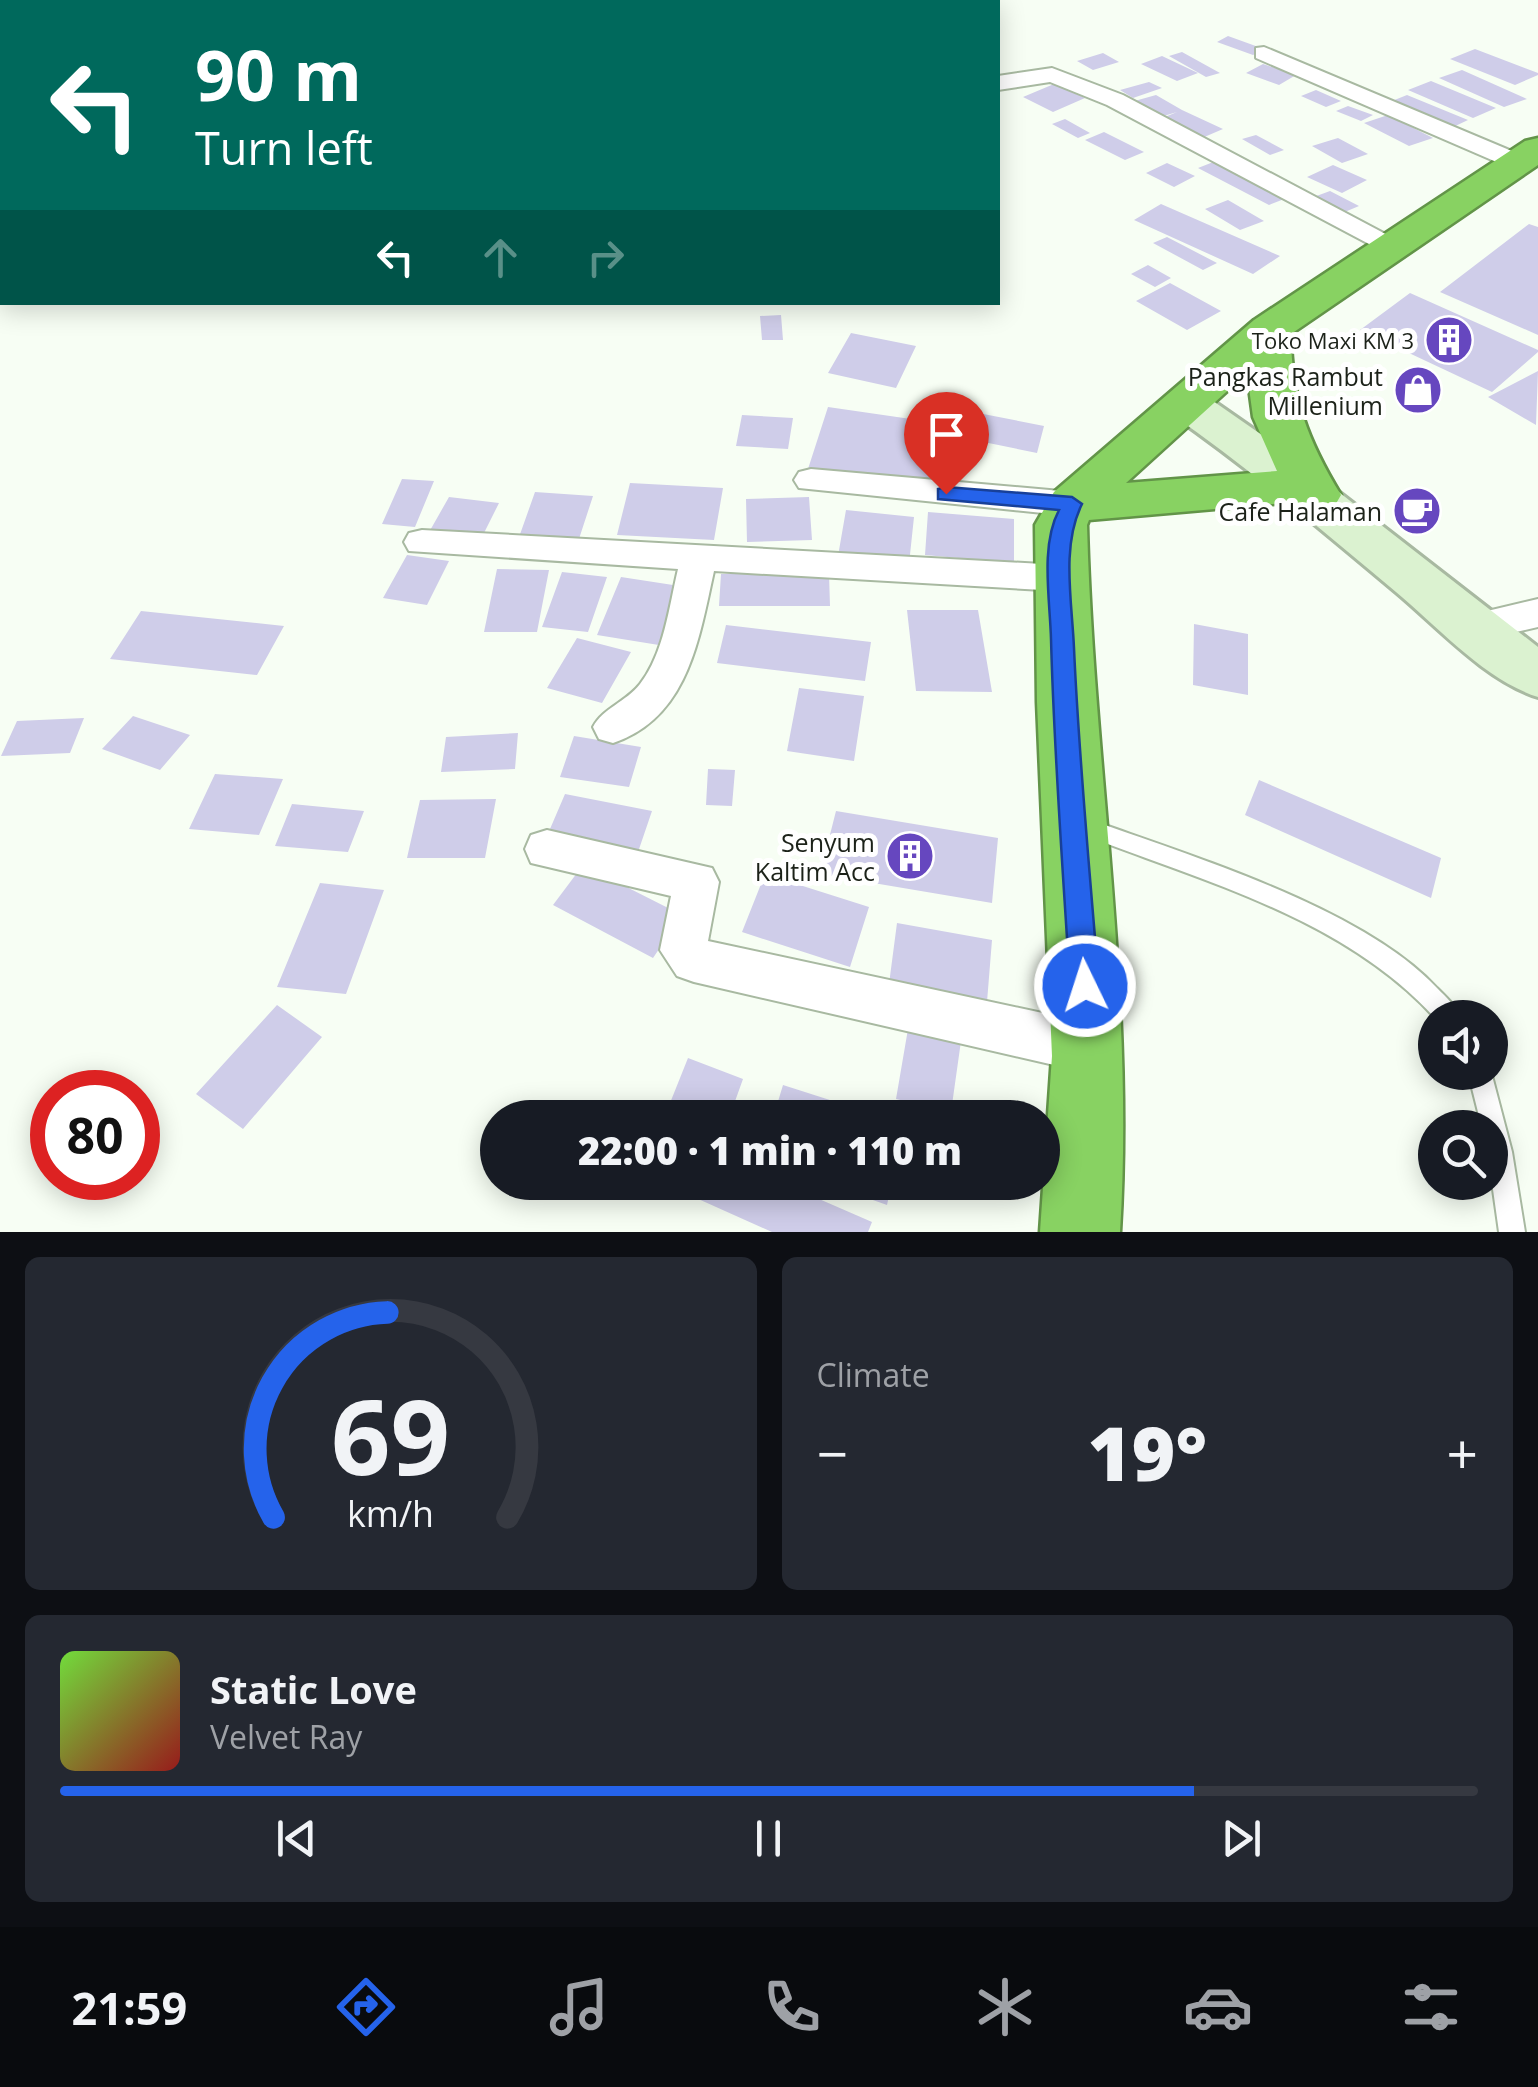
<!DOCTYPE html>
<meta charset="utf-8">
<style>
body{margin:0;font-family:"Open Sans",sans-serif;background:#242831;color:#f1f3f6;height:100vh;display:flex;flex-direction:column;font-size:38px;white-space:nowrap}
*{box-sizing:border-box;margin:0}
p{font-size:32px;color:#9ea1a6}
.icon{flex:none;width:55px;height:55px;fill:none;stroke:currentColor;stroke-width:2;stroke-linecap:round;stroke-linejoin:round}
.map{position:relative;height:1232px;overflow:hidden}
.details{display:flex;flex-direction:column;gap:25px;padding:25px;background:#0d0f14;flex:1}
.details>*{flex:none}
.banner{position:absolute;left:0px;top:0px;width:1000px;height:305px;box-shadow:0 5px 25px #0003;background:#00695c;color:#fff;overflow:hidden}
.controls{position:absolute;left:1418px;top:1000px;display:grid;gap:20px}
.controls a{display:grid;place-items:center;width:90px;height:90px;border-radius:50%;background:#171b24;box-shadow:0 5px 25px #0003;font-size:50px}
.speed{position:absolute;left:30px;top:1070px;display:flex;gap:20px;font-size:50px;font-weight:700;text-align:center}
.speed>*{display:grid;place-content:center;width:130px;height:130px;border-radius:50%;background:#171b24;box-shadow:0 5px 25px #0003;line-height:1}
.speed .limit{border:15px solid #d22;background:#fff;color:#111}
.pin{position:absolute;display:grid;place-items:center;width:85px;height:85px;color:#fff;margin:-102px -42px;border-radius:50% 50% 50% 0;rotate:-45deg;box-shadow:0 0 10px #0007}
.pin .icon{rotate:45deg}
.me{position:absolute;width:110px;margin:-55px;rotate:356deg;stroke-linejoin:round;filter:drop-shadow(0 0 8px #0008)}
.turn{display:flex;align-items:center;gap:35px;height:210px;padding:0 30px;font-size:45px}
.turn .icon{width:130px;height:130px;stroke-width:2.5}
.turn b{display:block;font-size:70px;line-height:85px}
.lanes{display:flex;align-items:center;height:95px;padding:0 30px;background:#0003;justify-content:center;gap:50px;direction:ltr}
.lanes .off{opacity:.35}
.big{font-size:75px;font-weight:800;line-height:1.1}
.details .card{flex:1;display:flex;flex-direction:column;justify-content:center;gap:15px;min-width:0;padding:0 35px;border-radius:15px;background:#242831}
.details .dial{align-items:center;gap:0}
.dial svg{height:260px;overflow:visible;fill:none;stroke:#363941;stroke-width:7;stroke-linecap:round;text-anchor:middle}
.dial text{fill:#f1f3f6;stroke:none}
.song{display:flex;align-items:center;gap:30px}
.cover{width:120px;height:120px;border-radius:15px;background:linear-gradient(135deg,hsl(100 70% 55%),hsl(0 70% 35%))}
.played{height:10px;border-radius:5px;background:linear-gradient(90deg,#2563eb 80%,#363941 80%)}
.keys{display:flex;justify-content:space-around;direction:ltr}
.heat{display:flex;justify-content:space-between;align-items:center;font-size:55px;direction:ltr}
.details .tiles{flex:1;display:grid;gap:25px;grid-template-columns:1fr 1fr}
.card:last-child{grid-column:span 2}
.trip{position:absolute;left:480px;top:1100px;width:580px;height:100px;border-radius:50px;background:#171b24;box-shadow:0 5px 25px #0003;font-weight:800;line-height:100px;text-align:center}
.dock{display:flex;height:160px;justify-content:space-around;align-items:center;background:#090b0e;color:#9ea1a6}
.dock .icon{width:70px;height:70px}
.dock .selected{color:#2563eb}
.dock b{font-size:45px;color:#f1f3f6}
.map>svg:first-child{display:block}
</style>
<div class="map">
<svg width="1538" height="1232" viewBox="0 0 1538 1232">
<rect width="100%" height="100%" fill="#f7fef4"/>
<path fill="#cfcde9" d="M1228,36l36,13 -11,6 -36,-13z
M1475,49l63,24v2l-23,10 -65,-26z
M1182,52l38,21 -14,4 -37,-21z
M1103,53l16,9 -26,8 -16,-9z
M1162,56l36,17 -21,8 -36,-17z
M1263,64l33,11 -17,10 -33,-12z
M1462,70l65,29 -23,8 -65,-29z
M1431,81l65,27 -23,10 -65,-28z
M1149,82l13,6 -29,10 -13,-8z
M1054,84l31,14 -32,14 -30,-15z
M1316,90l25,11 -15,6 -25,-11z
M1156,95l26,15 41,19 -21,9 -42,-19 17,-7 -20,6 -26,-16z
M1407,95l61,25 -19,9 -62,-26z
M1348,106l25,9 -12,6 -25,-10z
M1388,115l45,23 -24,8 -45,-23z
M1065,119l25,14 -12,5 -26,-14z
M1104,132l40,20 -19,8 -40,-20z
M1256,135l28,15 -14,5 -28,-16z
M1338,138l30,16 -26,9 -30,-17z
M1221,159l71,37 -23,9 -71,-37z
M1167,163l28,13 -21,11 -28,-14z
M1333,165l34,15 -25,13 -35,-16z
M1330,191l29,15 -19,8 -29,-16z
M1228,200l36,21 -24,9 -35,-21z
M1161,204l119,52 -27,18 -119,-54z
M1529,224l9,3v108l-98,-43z
M1167,237l50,26 -14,7 -50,-27z
M1148,265l23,13 -16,9 -24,-13z
M1170,283l51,28 -34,19 -51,-29z
M1410,293l128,57v2l-46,40 -132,-62z
M781,315l2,25h-21l-2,-24z
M851,333l65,13 -20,42 -68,-15z
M1538,371l-2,54 -48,-28z
M828,407l131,19 -13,64 -138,-21z
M973,412l71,14 -7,27 -73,-15z
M742,415l51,3 -5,31 -52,-3z
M402,479l32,2 -19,46 -33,-3z
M630,483l93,5 -9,52 -97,-5z
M535,492l58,4 -16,49 -59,-5z
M449,497l50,6 -19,38 -52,-7z
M809,497l3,43 -65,2 -1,-43z
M846,510l68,7 -5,47 -71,-8z
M928,512l86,7v44l-89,-8z
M407,555l42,6 -22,44 -44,-7z
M497,569l52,1 -12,62h-53z
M562,572l45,5 -19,55 -46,-5z
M721,574h108l1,32h-111z
M621,577l65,10 -21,59 -68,-11z
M907,610h71l14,82 -76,-1z
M141,611l143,15 -27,49 -147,-16z
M1194,624l54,10v61l-55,-10z
M726,625l145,17 -6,39 -148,-18z
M577,638l54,14 -29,51 -55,-15z
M799,688l65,8 -10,65 -67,-10z
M133,716l57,19 -30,35 -58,-21z
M84,718l-14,35 -69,3 16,-35z
M518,733l-3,36 -74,3 5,-35z
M574,736l67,11 -12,40 -69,-10z
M708,769l27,1 -3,36 -26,-1z
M215,774l68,5 -24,56 -70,-6z
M1259,780l182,78 -10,40 -186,-83z
M565,794l87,17 -15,44 -90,-19z
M496,799l-11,59h-78l13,-58z
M292,804l72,7 -16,41 -73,-6z
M836,811l162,27 -6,65 -172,-29z
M583,865l99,50 -29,43 -100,-53z
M765,874l104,33 -19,60 -108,-35z
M320,883l64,7 -38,104 -69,-7z
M897,923l95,17 -5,62 -98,-18z
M277,1005l45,32 -79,92 -47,-35z
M908,1029l53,12 -10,71 -55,-13z
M688,1058l55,21 -14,39h-65z
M783,1085l100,32v1h-110z
M703,1182h77l92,40 -4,10h-96l-76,-34z
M822,1182h70l-5,23z"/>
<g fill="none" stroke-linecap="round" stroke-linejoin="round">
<g stroke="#a8b9a1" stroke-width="4">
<path id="lane" d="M1088,819c103,37 275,89 349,169 9,9 19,18 24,30h-26c-91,-100 -232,-137 -354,-184l-3,-6 3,-6z
M1490,1068l22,84 13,80h-26l-9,-64v-40h-8l-14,-56h22z"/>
</g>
<g stroke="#a8b9a1" stroke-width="4">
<path id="street" d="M1264,47l262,110 3,5 -12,7 -9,-2 -252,-109v-10z
M1052,68l71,27 287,152 -4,6h-20l-279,-148 -57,-23 -52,8v-14z
M811,469l261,23 12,4 5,8 -5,8 -12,4 -273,-28 -5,-8 5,-8z
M422,530l638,35 13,4 5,9 -5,9 -13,4 -346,-20c-15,68 -26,147 -101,172l-14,-4 -6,-12c10,-19 33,-25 47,-43 24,-31 29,-77 38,-115l-269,-18 -5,-9 5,-9z
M1538,599v28l-67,15 -13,-4 -6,-10 6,-10z
M547,830l165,38 7,14 -11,59 381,82 18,8 7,17 -7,17 -18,8 -395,-91 -17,-6 -17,-26 11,-54 -140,-33 -6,-14 6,-14z"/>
</g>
<g stroke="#a8b9a1" stroke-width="6">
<path id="secondary" d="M1187,390l16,4 92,64 243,189v50c-53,-17 -100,-70 -142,-105 -74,-62 -146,-123 -225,-178l-6,-10 6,-10z"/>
</g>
<g stroke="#629448" stroke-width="5">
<path id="highway" d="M1538,138v27l-247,169c0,63 17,107 50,161l-7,12 -18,5 -21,-10 -206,18 -2,5c6,237 48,470 33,707h-80l12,-176 -15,-354 -2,-177 19,-33 200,-172 271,-179zM1247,373l6,44 24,54 -151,12z"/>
</g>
<use href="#lane" fill="#fff" fill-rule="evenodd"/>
<use href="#street" fill="#fff" fill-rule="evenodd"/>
<use href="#secondary" fill="#dbf2d0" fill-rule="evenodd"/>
<use href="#highway" fill="#88d262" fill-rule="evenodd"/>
</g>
<path fill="#2563eb" stroke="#184099" stroke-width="2.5" d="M946,487l126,10 10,7c-21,42 -10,97 -8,144 5,113 16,226 25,338l-4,10 -10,4 -11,-4 -4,-10c-7,-115 -16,-231 -19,-347 -1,-40 -11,-93 8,-129l-121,-11v-10z"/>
<defs>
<g id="building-disc" transform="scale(2.5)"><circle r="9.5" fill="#6647bf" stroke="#fff"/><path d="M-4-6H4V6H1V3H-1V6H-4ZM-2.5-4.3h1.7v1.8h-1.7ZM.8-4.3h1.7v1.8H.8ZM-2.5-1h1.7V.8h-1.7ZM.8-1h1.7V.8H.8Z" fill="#fff"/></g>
<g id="shop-disc" transform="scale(2.5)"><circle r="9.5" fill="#6647bf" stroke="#fff"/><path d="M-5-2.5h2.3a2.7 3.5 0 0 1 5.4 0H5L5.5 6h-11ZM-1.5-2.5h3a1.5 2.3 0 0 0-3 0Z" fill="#fff"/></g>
<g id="cafe-disc" transform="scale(2.5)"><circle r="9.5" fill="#6647bf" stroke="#fff"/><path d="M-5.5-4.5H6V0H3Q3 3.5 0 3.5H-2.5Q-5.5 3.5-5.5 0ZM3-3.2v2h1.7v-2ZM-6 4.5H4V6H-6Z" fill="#fff"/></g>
</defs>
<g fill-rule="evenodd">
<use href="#building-disc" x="1449" y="340"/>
<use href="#shop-disc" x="1418" y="390"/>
<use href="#cafe-disc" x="1417" y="511"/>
<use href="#building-disc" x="910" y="856"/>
</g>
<g text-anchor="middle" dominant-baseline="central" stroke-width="10" stroke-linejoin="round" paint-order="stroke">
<g font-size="22" fill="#1c2219" stroke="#fff" text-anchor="end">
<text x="1414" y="340">Toko Maxi KM 3</text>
</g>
<g font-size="25" fill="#1c2219" stroke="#fff" text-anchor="end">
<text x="1383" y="376">Pangkas Rambut<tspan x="1383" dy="29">Millenium</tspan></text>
<text x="1382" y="511">Cafe Halaman</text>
<text x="875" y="842">Senyum<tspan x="875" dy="29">Kaltim Acc</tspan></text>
</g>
</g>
</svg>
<div class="controls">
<a><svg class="icon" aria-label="sound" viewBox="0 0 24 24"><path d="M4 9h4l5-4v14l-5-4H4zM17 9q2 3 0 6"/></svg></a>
<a><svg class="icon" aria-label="search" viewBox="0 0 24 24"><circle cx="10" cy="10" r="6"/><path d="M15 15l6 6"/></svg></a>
</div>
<div class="speed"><div class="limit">80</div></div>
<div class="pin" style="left:946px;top:494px;background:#d93025"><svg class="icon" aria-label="arrive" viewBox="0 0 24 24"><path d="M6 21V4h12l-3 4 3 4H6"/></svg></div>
<svg class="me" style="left:1085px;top:986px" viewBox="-20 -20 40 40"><circle r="17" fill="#2563eb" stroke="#fff" stroke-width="3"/><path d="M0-11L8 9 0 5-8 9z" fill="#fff"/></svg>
<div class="trip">22:00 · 1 min · 110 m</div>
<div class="banner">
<div class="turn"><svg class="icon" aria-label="left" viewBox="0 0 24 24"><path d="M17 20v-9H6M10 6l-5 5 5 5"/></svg><div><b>90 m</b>Turn left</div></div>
<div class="lanes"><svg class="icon" aria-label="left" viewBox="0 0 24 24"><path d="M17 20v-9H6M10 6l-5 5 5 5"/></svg><svg class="icon off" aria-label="ahead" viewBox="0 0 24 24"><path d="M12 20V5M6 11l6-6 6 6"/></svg><svg class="icon off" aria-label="right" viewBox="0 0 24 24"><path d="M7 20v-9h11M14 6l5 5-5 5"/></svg></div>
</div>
</div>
<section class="details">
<div class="tiles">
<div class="card dial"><svg viewBox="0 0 100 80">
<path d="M14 69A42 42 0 1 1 86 69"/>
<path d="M14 69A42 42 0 0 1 49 6" stroke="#2563eb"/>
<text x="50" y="56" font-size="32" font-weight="700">69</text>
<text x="50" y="72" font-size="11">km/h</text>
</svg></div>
<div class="card"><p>Climate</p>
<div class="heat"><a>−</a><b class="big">19°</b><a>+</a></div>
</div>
<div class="card">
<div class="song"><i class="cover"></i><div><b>Static Love</b><p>Velvet Ray</p></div></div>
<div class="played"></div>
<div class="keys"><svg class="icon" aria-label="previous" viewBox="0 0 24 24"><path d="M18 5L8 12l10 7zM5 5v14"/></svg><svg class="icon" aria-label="pause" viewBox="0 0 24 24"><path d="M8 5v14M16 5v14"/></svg><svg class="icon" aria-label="next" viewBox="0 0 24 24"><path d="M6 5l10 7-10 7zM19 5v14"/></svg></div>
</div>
</div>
</section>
<nav class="dock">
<b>21:59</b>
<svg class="icon selected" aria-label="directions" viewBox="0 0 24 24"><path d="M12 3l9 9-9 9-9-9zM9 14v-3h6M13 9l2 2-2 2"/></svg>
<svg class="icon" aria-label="music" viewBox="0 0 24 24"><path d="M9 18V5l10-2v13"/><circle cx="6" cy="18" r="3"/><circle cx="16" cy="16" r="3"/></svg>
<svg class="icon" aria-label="phone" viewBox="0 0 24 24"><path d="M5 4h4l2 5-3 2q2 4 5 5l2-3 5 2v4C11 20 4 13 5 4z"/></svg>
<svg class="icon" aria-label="climate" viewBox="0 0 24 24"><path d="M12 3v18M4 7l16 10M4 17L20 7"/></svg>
<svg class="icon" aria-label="car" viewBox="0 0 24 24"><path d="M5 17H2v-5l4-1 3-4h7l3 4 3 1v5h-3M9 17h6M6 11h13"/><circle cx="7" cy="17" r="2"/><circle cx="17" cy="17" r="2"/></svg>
<svg class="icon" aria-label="filters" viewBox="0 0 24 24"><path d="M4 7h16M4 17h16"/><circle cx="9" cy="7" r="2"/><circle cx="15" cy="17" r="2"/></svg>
</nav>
